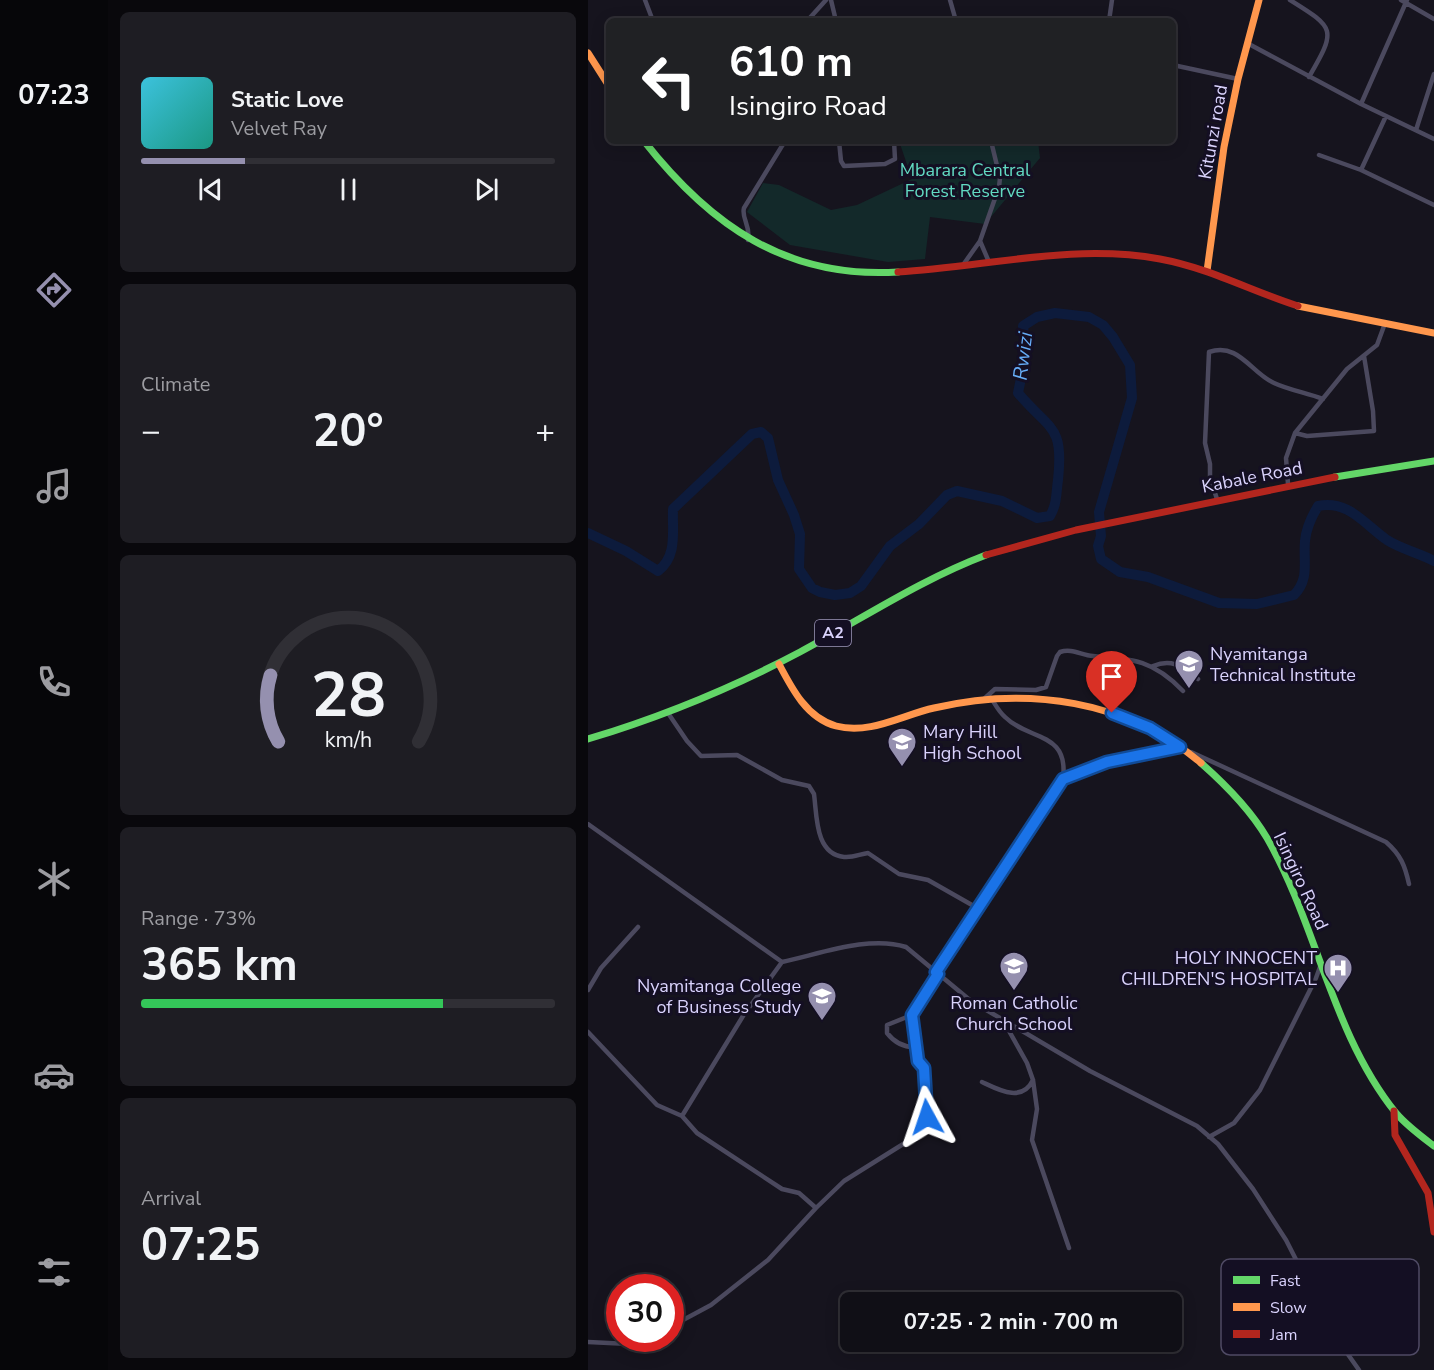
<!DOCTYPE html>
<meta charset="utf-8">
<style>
body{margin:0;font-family:"Nunito Sans",sans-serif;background:#1e1d23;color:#f1f3f6;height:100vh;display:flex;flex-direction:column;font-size:22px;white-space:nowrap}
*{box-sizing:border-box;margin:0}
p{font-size:20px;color:#9c9ca1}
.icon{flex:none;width:33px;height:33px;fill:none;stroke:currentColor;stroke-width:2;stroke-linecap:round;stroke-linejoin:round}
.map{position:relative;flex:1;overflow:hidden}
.drawer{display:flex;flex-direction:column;gap:12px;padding:12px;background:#09080c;width:480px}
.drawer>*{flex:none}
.hud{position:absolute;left:18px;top:18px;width:570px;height:126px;border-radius:9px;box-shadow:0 3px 15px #0003,0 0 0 2px #302f35;background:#202124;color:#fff;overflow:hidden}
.speed{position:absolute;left:18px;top:1274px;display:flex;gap:12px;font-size:30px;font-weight:700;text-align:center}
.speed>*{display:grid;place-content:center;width:78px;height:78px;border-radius:50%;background:#100f16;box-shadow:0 3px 15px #0003,0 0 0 2px #302f35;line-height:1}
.speed .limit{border:9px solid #d22;background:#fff;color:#111}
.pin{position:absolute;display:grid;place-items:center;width:51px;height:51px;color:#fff;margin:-62px -26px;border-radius:50% 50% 50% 0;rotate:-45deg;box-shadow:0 0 6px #0007}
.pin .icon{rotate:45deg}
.me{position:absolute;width:66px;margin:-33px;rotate:355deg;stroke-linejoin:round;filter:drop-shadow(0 0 4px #0008)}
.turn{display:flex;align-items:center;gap:21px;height:126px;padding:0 24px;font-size:27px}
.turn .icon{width:78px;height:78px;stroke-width:2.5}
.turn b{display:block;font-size:42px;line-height:51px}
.big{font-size:45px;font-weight:700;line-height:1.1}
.drawer .widget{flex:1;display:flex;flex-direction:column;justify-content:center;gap:9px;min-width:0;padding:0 21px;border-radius:9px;background:#1e1d23}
.drawer .dial{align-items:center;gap:0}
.dial svg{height:156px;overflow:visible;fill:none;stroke:#302f35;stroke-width:7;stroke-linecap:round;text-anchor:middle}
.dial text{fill:#f1f3f6;stroke:none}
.song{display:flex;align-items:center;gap:18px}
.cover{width:72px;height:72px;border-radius:9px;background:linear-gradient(135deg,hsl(190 70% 55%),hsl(170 70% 35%))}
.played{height:6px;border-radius:3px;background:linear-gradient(90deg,#9590af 25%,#302f35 25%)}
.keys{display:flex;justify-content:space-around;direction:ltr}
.heat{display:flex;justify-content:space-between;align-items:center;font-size:33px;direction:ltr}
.charge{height:9px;border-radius:4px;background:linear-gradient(90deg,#34c759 73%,#302f35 0)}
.trip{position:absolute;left:252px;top:1292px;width:342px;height:60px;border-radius:9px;background:#100f16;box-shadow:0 3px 15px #0003,0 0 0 2px #302f35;font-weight:700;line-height:60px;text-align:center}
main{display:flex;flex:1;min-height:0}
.tab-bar{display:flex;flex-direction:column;width:108px;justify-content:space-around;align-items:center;background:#060609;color:#9c9ca1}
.tab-bar .icon{width:42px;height:42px}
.tab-bar .active{color:#9590af}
.tab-bar b{font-size:27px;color:#f1f3f6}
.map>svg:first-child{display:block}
</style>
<main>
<nav class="tab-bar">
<b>07:23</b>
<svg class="icon active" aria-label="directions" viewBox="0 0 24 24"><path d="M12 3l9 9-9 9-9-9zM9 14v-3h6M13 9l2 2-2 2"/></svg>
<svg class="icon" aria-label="music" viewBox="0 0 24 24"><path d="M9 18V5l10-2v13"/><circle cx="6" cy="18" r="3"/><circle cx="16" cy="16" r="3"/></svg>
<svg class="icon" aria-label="phone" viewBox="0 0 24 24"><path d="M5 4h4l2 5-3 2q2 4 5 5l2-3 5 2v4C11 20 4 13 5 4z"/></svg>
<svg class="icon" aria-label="climate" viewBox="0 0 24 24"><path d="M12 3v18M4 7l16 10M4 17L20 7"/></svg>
<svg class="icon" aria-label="car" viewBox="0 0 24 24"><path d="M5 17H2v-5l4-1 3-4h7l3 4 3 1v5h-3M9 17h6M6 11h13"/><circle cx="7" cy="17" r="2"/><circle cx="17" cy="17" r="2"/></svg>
<svg class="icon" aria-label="filters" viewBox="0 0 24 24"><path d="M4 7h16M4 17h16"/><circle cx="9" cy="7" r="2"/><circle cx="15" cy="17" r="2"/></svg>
</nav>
<section class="drawer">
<div class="widget">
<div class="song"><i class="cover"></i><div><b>Static Love</b><p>Velvet Ray</p></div></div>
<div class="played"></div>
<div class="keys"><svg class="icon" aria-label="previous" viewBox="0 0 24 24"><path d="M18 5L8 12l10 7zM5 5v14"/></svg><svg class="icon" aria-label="pause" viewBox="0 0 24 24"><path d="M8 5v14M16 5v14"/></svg><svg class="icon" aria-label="next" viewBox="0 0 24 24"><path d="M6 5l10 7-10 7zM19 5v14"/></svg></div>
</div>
<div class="widget"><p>Climate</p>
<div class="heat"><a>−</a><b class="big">20°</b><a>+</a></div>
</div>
<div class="widget dial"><svg viewBox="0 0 100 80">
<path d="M14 69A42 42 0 1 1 86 69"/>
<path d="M14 69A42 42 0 0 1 10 35" stroke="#9590af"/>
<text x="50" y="56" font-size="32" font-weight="700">28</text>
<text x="50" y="72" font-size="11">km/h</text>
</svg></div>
<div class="widget"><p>Range · 73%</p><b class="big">365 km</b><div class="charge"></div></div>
<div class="widget"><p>Arrival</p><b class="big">07:25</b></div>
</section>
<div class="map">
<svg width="846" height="1370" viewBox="0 0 846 1370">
<rect width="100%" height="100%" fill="#16141e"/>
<path fill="#13292a" d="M311,141h139l2,17 -55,66 -55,-7 -5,42 -37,3 -98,-17 -43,-33 16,-29 16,2 52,25 26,-5 55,-26z"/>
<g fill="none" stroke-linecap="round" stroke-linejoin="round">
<path stroke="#0d1b3c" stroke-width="10" d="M0,533l38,18 32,20c20,-15 14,-40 15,-62l79,-75 9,-2 7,6 10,42 16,35 6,19 -1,35 13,19 8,4 15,3 15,-2 11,-7 29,-40 29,-22 28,-29 10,-4 45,10 35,17 13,-2c7,-12 6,-22 8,-36 6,-56 -8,-49 -40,-87l8,-39 -3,-28 14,-9 18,-4 34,4 14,8 10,12 17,28 2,33 -33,114 2,24 -3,10 3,13 19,13 28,5 71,26 38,1 37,-9c16,-16 9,-34 11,-54 1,-12 7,-25 13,-35 31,-6 46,18 69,34 14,9 32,13 47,21"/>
<path stroke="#4b495e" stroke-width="4.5" d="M57,0l8,21
M243,0l5,21
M362,0l6,21
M702,0c45,28 47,29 19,77
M813,0l33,19
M219,21l19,-21
M521,21l3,-21
M659,43l114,61 73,35
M585,65l65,14
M773,104l46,-104
M798,116l-25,54 73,35
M828,130l18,-56
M251,141l2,20 3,5 41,-2 10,-5 -1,-18
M731,155l42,15
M160,240c3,-14 -7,-22 -4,-32l41,-67
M392,241l9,21
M375,265l17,-24 19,-54 1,-9 -9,-37
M707,433l12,3 67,-5 -1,-20 -9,-55
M700,484l-2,-26 9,-25 52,-64 30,-24 7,-19
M629,499l-7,-21v-14l-5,-21 4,-91c30,-10 42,21 65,31 15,7 33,10 49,16
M565,666c20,-8 29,1 45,13
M397,698l10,-9 41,1 10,-3 11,-31 3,-4c12,-4 21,3 33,4 40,3 60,4 90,35
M80,713l19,28 14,15 36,-1 45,25 27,6 5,8c3,22 1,60 30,63 9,1 16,-3 24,-4l31,21 29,6 51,29
M603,752l195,90c15,13 19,24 23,42
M475,779l44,-17 74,-15
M0,824l194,138c38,-8 87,-27 124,-15l65,54 119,70 107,55 21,18 35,45 33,51 49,96 24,34
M348,972l127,-193c6,-48 -34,-38 -58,-62 -6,-5 -10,-13 -14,-19
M0,990l13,-22 37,-41
M324,1015l2,32
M416,1022l23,41 6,17 4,29 -5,31 37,108
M0,1032l69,73 25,11 15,17 85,56 17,4 17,15 -48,52 -57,45 -41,22
M394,1082c17,8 40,21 51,-2
M94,1116l61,-100 39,-54
M621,1137l25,-14 26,-33 56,-112 5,-14
M228,1208l28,-27 64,-40 19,-24 -3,-49 -6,-7 -4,-14c-11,0 -20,-5 -27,-14v-8l25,-10 26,-41
M0,1342l41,2 18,-6"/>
<path stroke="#63d668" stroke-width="7" d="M56,141c66,84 142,138 254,131
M747,477l99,-16
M0,739c73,-22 144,-51 212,-87 62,-33 120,-72 186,-97
M613,763c25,22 49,46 66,75 50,87 65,196 129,275 11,13 25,23 38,33"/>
<path stroke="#ff974d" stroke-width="7" d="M0,53l21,33
M619,271l17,-124 14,-68 21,-79
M710,306l136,27
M191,664c13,25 28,54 57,62 34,9 66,-11 98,-18 93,-22 193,-8 267,55"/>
<path stroke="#b3261e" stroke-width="7" d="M310,272c87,-5 174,-29 262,-13 49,9 91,32 138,47
M398,555l90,-25 259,-53
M806,1111l1,24 33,58 6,39"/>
</g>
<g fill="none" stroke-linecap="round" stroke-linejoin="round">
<g stroke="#114b97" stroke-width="15">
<path id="route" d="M339,1117l-3,-49 -6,-7 -6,-46 26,-41 -2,-2 127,-193 44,-17 73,-15 -30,-19 -38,-15"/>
</g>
<use href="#route" stroke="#1a73e8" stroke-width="10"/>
</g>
<defs>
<g id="school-pin" transform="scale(1.5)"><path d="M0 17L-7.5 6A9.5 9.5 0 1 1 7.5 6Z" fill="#9590af" stroke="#140f23"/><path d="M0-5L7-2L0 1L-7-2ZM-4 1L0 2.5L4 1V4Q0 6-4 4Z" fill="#fff"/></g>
<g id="hospital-pin" transform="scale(1.5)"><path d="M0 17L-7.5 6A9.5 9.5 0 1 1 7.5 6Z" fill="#9590af" stroke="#140f23"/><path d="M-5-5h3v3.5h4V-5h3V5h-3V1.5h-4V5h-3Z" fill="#fff"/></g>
</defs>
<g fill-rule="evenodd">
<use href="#school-pin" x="601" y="664"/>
<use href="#school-pin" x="314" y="742"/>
<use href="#school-pin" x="426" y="966"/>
<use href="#hospital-pin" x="750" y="968"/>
<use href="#school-pin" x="234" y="996"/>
</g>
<g text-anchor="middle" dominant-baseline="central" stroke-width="6" stroke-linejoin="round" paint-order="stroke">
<rect fill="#140f23" stroke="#9f98bc" stroke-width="1.5" x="227" y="620" width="36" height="26" rx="4.5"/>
<g font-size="16" font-weight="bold" fill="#dad3fd">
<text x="245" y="633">A2</text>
</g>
<g font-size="18" fill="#dad3fd" stroke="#140f23">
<text transform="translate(625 132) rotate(-80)">Kitunzi road</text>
<text transform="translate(664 477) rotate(-11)">Kabale Road</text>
<text transform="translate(713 881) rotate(65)">Isingiro Road</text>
</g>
<g font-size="18" fill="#62d9c2" stroke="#140f23">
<text x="377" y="170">Mbarara Central<tspan x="377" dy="21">Forest Reserve</tspan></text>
</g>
<g font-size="18" fill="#dad3fd" stroke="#140f23" text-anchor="start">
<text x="622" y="654">Nyamitanga<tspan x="622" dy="21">Technical Institute</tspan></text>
<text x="335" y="732">Mary Hill<tspan x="335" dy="21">High School</tspan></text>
<text x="729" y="958" text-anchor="end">HOLY INNOCENT<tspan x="729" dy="21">CHILDREN'S HOSPITAL</tspan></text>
<text x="213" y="986" text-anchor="end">Nyamitanga College<tspan x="213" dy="21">of Business Study</tspan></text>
<text x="426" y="1003" text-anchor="middle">Roman Catholic<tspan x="426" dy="21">Church School</tspan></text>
</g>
<g font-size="20" font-style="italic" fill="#66acf7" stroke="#140f23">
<text transform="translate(435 356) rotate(-83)">Rwizi</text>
</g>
</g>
<rect x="633" y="1259" width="198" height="96" rx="9" fill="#140f23" stroke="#4f4a64" stroke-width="1.5"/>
<rect x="645" y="1276" width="27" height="8" fill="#63d668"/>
<rect x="645" y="1303" width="27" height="8" fill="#ff974d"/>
<rect x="645" y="1330" width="27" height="8" fill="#b3261e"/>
<g font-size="16" fill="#dad3fd">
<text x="682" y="1286">Fast</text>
<text x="682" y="1313">Slow</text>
<text x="682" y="1340">Jam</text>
</g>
</svg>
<div class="speed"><div class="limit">30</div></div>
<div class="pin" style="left:524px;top:713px;background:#d93025"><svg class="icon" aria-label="arrive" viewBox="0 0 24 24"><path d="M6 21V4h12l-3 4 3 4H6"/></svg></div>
<svg class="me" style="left:339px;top:1117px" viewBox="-20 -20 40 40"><path d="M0-17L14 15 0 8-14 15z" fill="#1a73e8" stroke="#fff" stroke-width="4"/></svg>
<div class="trip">07:25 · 2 min · 700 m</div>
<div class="hud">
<div class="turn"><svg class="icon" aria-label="left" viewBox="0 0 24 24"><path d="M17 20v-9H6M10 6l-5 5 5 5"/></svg><div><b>610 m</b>Isingiro Road</div></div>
</div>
</div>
</main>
